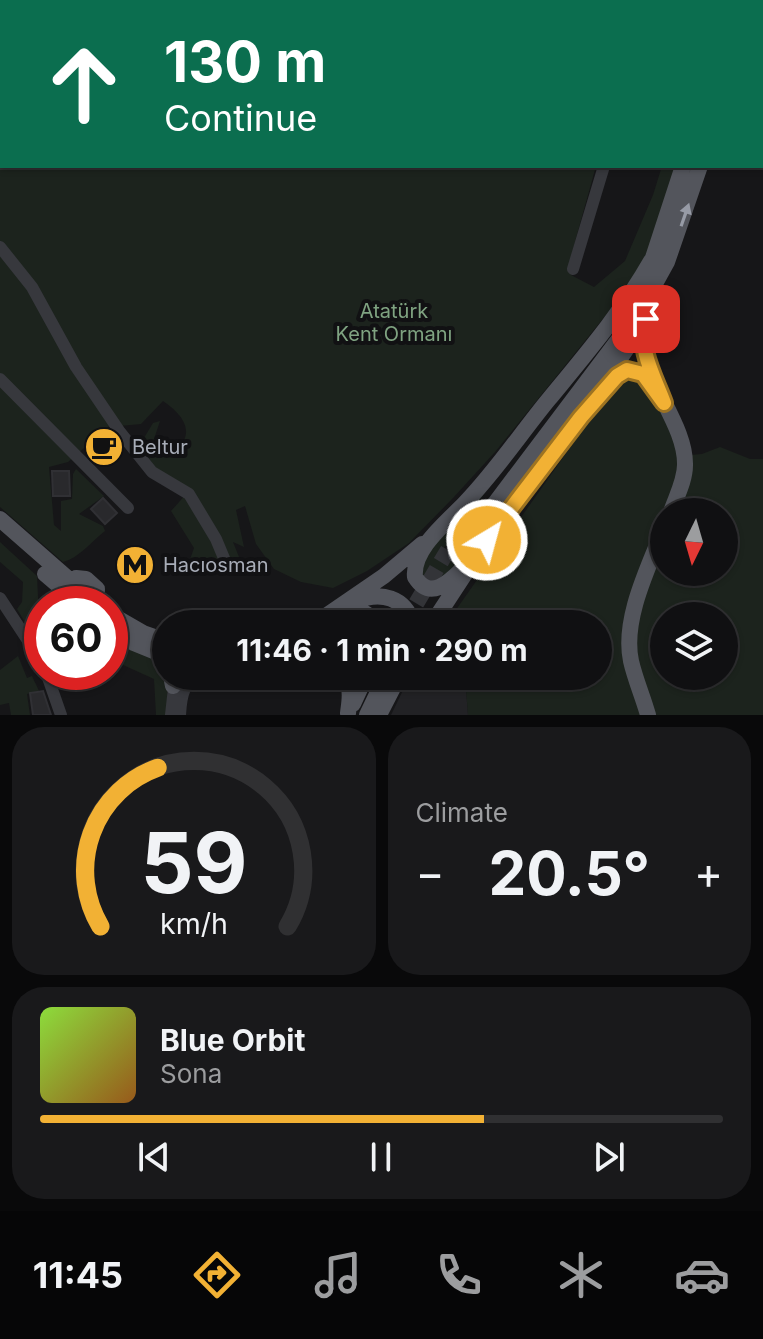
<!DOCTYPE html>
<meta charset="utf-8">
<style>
body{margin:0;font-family:Inter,sans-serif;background:#19191b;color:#f1f3f6;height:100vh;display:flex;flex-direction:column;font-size:30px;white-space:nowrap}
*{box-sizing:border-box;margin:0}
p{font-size:26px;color:#9c9d9f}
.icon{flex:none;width:44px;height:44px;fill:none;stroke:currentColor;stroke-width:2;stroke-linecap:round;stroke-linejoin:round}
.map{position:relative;height:715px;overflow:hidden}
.sheet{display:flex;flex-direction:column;gap:12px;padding:12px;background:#09090a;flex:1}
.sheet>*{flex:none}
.guide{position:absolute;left:0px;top:0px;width:764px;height:168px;box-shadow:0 2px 6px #0004,0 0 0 2px #303032;background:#0b6e4f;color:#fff;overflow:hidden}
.needle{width:52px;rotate:185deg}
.controls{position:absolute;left:650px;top:498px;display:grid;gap:16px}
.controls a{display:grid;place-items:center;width:88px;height:88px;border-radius:50%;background:#101012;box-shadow:0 2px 6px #0004,0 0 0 2px #303032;font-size:40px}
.speed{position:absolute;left:24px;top:586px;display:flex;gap:16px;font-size:40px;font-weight:700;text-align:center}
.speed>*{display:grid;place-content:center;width:104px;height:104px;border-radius:50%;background:#101012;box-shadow:0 2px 6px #0004,0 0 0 2px #303032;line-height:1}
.speed .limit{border:12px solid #d22;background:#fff;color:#111}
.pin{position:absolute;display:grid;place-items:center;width:68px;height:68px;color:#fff;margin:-34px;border-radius:16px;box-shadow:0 4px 12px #0006}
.me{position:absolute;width:88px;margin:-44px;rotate:37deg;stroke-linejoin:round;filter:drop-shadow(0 0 6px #0008)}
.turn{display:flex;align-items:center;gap:28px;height:168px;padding:0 32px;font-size:36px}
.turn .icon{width:104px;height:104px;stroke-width:2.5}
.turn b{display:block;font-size:56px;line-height:68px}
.big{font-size:60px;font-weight:700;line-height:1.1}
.sheet .widget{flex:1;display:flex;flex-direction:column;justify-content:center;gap:12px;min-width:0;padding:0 28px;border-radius:32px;background:#19191b}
.sheet .dial{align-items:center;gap:0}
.dial svg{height:208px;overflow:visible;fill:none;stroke:#303032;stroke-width:7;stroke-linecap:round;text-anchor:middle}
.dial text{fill:#f1f3f6;stroke:none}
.song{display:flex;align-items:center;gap:24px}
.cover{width:96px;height:96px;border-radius:12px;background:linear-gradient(135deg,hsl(90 70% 55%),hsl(30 70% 35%))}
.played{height:8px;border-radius:4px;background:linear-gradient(90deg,#f2b134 65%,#303032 65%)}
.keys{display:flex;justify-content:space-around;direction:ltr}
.heat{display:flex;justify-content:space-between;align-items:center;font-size:44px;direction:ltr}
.sheet .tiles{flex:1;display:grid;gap:12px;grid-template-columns:1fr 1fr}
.widget:last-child{grid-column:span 2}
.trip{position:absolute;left:152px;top:610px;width:460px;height:80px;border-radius:40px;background:#101012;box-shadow:0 2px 6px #0004,0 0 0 2px #303032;font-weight:700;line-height:80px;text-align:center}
.dock{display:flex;height:128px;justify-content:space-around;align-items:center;background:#060607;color:#9c9d9f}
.dock .icon{width:56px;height:56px}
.dock .on{color:#f2b134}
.dock b{font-size:36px;color:#f1f3f6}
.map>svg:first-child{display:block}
</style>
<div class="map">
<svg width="763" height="715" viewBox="0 0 763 715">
<rect width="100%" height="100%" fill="#161618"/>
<path fill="#222225" d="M410,676h55l3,39h-77z"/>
<path fill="#1c231d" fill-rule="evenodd" d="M0,0h527l-525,2v164h594l-23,83 -2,26 23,12 31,-26 28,-66 9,-29h15l-29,87 -17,31 -136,168 -42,46 -44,45 -42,28 -34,17 -32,-6 -27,-13 -18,-25 -11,-38 -9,4 8,37 -11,-5 6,15 -20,2 -32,9 7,-20 -23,-37 17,-19 -31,-19 -16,-30 12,-20 7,-2 -6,18 25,8c17,-18 0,-35 -16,-46l-22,23 -33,3 -40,35 -19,5 5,58 7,6v-30l11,-2 1,-25 3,-5 28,27 -25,18 24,12 2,5c-13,10 -26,27 -42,31l-63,-55z
M634,376c24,21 34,50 46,80l22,-2 18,-7 30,12h13v256h-295l-3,-39h133v-52h-152l161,-229 14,-15zM664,512h60v60h-60zM664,616h60v60h-60z
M488,489l-44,59 18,12 -26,24 -15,-8v-12l11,-18z
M0,542l37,34 2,41 -13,7 -9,-15 5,-7 1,-20 -23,-20z
M110,634l56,27v15h2l-1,39h-11l-2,-36 -44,-20z
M18,656l9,22 5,-2 7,15 -12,3 3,21h-19l-2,-12 -9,2v-35z"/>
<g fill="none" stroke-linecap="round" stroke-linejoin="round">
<path stroke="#2c353c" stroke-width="2" d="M168,0l1,2"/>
</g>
<path fill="#29292c" stroke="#303034" stroke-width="2" d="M104,431l16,16 -16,16 -17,-16z
M52,471h17l1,25h-17z
M103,498l14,15 -12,11 -14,-15z
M43,691l8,24h-18l-3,-22z"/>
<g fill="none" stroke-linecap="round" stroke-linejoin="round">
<path stroke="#333438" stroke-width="16" stroke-dasharray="16 8" stroke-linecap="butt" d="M404,624l44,-74
M379,690l7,-14"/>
<path stroke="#37383d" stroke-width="12" d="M641,2l1,-2
M0,247l32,40 44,80 44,65 32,40 37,22 27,45 10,24 30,4
M573,269l31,-103
M0,379l128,129
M0,598l42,64
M46,672l15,43
M216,676h21
M171,715l4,-36
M180,715c1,-18 3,-36 24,-39"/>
<path stroke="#53555c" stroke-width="16" d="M721,2l1,-2
M737,2l1,-2
M649,270l34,-104
M645,324c-13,47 41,95 40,141 0,16 -9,32 -14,47
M611,382c16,-16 29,-15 41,4
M0,519l97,85
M456,555l184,-244 27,-49 33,-96
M474,558c-16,13 -40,49 -59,19 -3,-28 32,-55 50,-74 31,-32 56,-70 84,-104 37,-45 73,-87 102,-138
M45,574l35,30
M66,585l10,-7 10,1 11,10 -1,14
M356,601c25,-10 49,-4 57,23
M110,614l33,19 23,8
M342,615c13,-5 26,-7 31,9
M314,624l70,-48 38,-32
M432,624l55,-84 94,-123 56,-84
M110,627l24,16 32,13
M171,676l2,10
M237,676h29
M335,676c19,5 15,21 13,37
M353,704l13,-28
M367,715l12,-25
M379,715l20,-39
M648,715c-5,-18 -13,-36 -17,-54 -9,-42 18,-95 33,-133"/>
</g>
<defs><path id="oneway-solid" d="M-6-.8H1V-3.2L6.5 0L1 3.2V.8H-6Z" transform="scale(2)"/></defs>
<use fill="#979ba6" href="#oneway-solid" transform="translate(685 215) rotate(-71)"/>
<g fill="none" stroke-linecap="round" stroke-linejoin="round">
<g stroke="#9d7322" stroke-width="20">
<path id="route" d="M487,540l94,-123 36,-41 10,-6 16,4 21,29c-10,-27 -27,-55 -18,-84"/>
</g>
<use href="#route" stroke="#f2b134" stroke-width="14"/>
</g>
<defs>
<g id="cafe-disc" transform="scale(2)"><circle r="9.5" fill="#f2b134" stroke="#111113"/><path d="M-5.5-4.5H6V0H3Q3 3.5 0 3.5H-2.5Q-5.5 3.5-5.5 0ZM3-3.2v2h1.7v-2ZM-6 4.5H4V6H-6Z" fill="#111"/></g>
<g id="metro-disc" transform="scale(2)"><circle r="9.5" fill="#f2b134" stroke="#111113"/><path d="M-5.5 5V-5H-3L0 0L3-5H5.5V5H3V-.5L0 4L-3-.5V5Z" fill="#111"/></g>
</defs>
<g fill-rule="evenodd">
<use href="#cafe-disc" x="104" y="447"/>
<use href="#metro-disc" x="135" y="565"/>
</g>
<g text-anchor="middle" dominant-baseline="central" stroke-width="8" stroke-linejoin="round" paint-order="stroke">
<g font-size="20" fill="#7fa381" stroke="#111113">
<text x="394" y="311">Atatürk<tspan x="394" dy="23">Kent Ormanı</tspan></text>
</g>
<g font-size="20" fill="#a8adb8" stroke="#111113" text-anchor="start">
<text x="132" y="447">Beltur</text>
<text x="163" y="565">Hacıosman</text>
</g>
</g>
</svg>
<div class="controls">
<a><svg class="needle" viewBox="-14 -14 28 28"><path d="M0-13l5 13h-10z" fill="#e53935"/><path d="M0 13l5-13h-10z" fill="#9c9d9f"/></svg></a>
<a><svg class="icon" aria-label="layers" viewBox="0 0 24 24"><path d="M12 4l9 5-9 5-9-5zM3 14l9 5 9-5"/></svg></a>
</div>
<div class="speed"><div class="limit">60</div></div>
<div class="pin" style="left:646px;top:319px;background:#d93025"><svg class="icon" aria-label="arrive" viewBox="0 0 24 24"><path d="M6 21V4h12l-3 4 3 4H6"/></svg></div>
<svg class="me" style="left:487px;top:540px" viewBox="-20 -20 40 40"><circle r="17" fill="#f2b134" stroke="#fff" stroke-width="3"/><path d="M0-11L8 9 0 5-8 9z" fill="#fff"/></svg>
<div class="trip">11:46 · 1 min · 290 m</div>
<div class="guide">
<div class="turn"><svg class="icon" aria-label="ahead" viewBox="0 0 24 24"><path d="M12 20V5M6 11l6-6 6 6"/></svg><div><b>130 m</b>Continue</div></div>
</div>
</div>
<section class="sheet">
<div class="tiles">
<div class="widget dial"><svg viewBox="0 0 100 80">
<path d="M14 69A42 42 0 1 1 86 69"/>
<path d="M14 69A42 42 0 0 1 36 8" stroke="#f2b134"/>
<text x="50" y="56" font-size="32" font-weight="700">59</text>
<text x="50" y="72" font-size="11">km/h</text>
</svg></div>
<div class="widget"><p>Climate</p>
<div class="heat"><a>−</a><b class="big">20.5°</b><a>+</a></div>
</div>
<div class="widget">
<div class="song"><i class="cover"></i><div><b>Blue Orbit</b><p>Sona</p></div></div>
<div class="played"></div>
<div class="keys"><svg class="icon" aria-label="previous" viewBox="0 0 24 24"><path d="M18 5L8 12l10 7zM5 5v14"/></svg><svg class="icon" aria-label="pause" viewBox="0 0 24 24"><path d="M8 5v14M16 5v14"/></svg><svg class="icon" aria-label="next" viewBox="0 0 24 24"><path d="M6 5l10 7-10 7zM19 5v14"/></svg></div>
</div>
</div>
</section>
<nav class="dock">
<b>11:45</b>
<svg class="icon on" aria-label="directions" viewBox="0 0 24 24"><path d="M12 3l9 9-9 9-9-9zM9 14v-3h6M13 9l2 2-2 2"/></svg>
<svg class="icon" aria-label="music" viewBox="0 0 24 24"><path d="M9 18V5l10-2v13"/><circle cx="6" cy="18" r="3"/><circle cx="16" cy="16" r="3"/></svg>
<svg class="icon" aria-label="phone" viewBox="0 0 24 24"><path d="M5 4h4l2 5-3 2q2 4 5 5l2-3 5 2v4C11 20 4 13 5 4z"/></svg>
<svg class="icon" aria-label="climate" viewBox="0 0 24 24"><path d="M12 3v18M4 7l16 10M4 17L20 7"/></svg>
<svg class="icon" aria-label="car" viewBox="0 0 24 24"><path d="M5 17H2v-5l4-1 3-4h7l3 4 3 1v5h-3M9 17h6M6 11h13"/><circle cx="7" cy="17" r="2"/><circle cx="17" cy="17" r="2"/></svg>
</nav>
